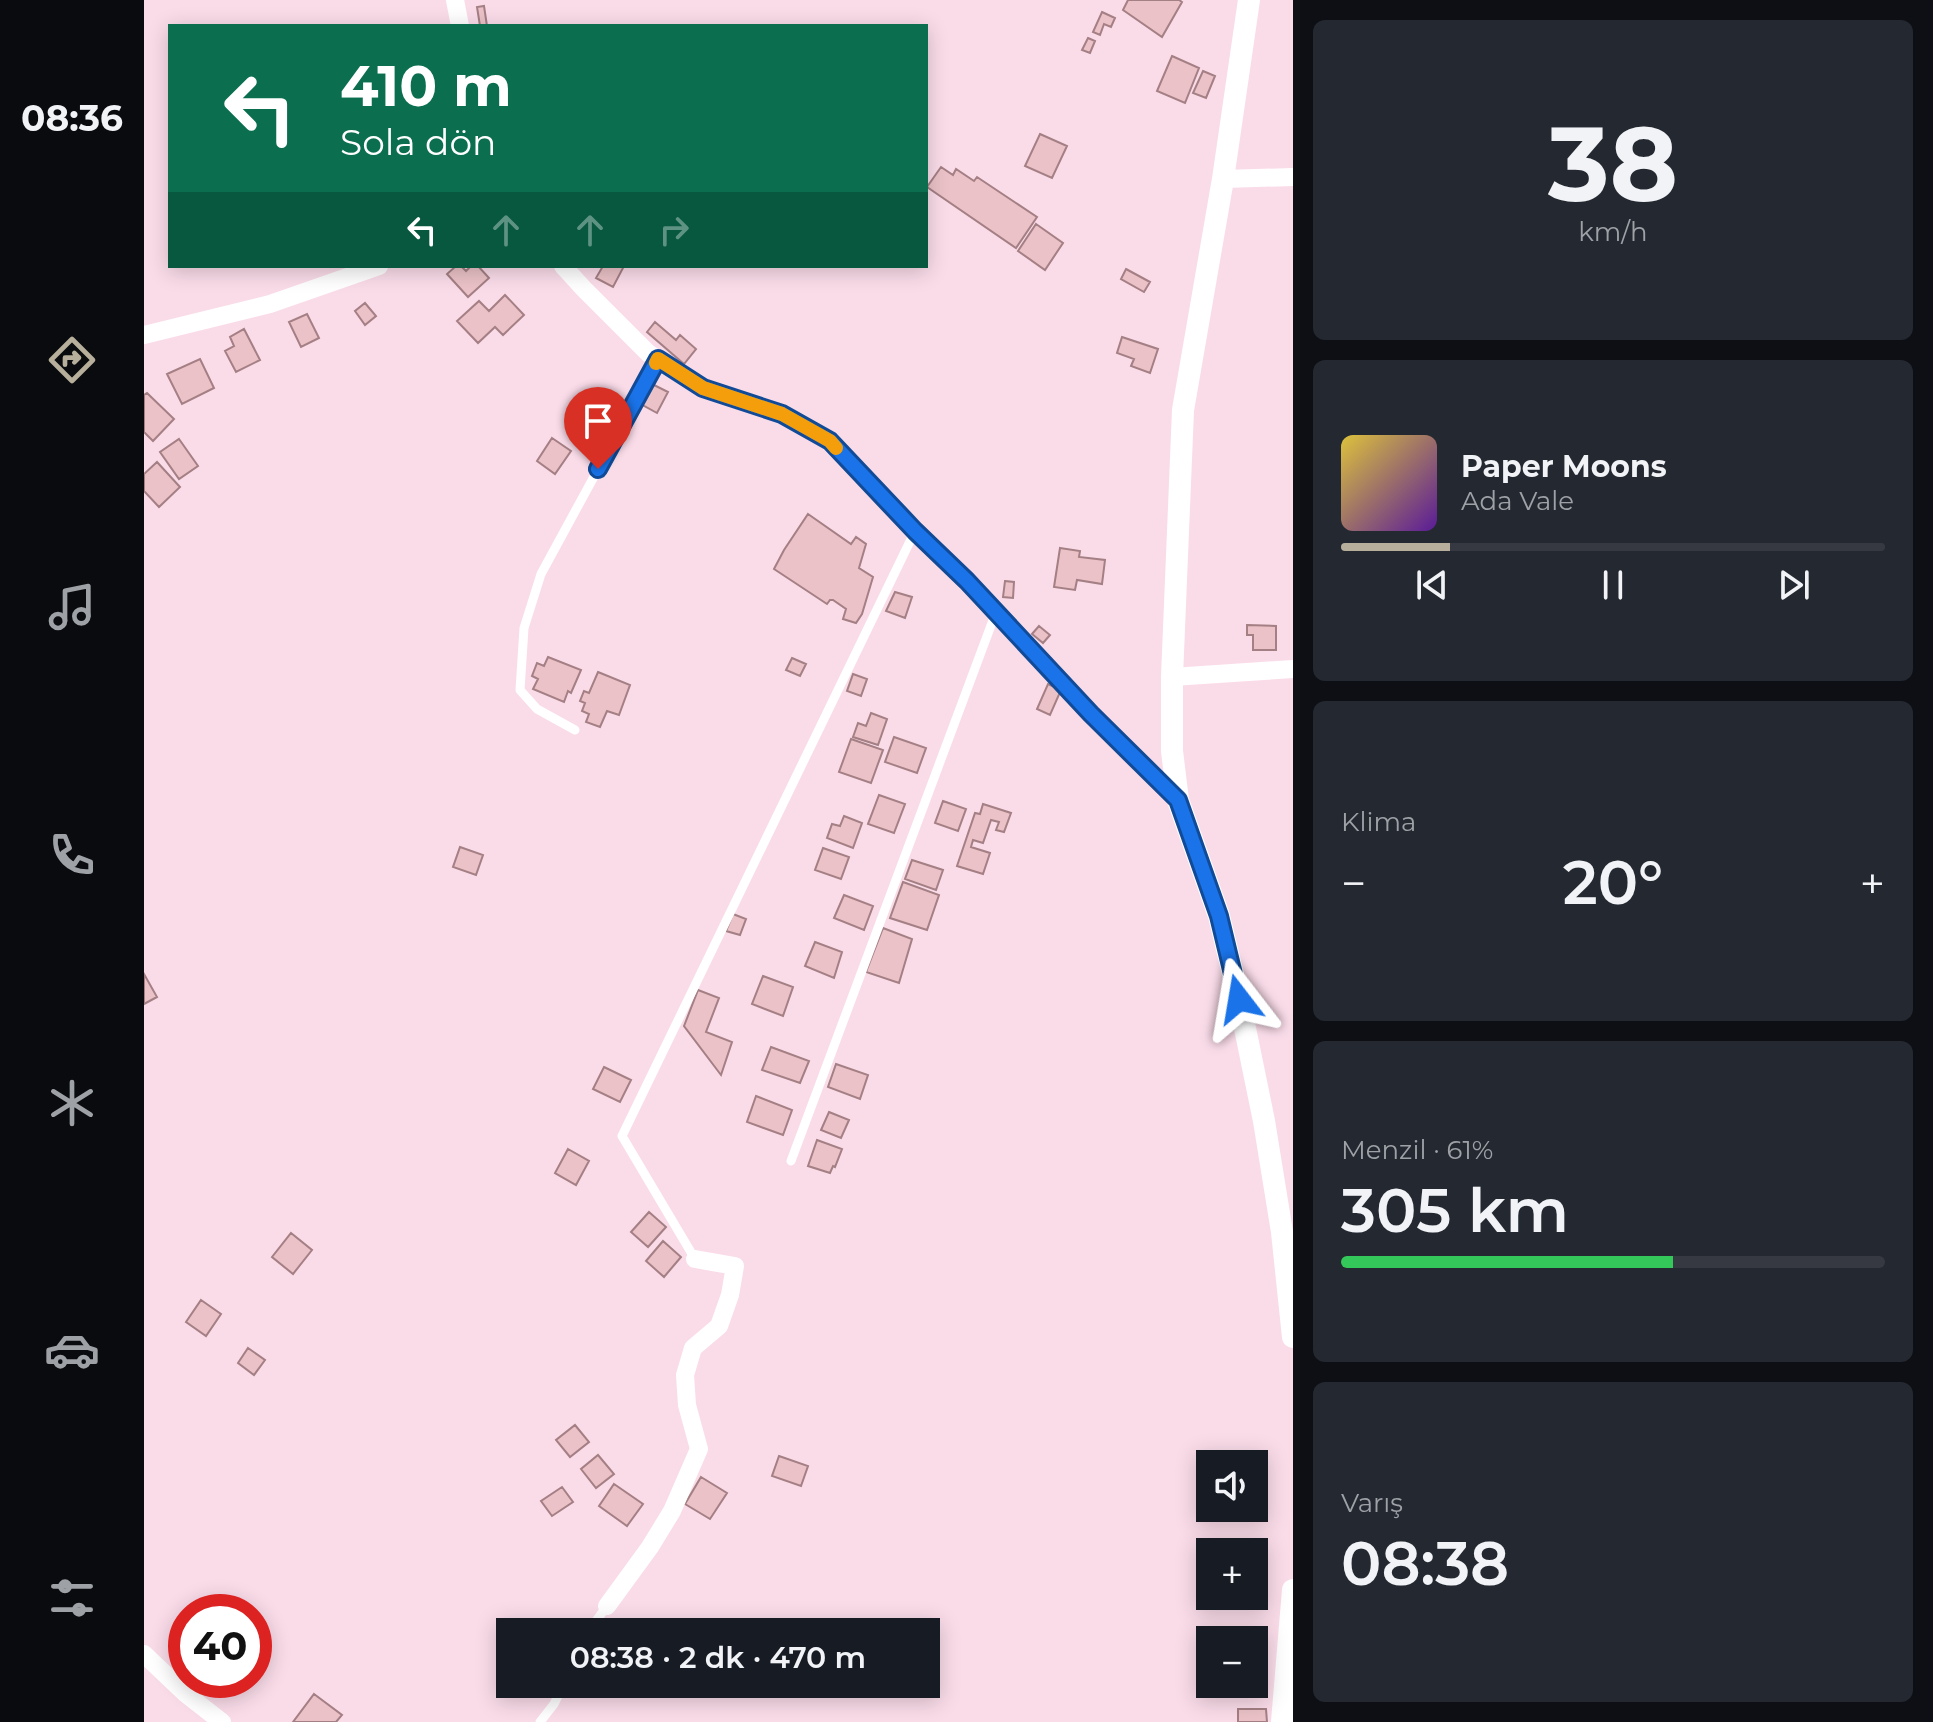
<!DOCTYPE html>
<html lang="tr">
<meta charset="utf-8">
<style>
body{margin:0;font-family:Montserrat,sans-serif;background:#242831;color:#f1f3f6;height:100vh;display:flex;flex-direction:column;font-size:30px;white-space:nowrap}
*{box-sizing:border-box;margin:0}
p{font-size:26px;color:#9ea1a6}
.icon{flex:none;width:44px;height:44px;fill:none;stroke:currentColor;stroke-width:2;stroke-linecap:round;stroke-linejoin:round}
.map{position:relative;flex:1;overflow:hidden}
.panel{display:flex;flex-direction:column;gap:20px;padding:20px;background:#0d0f14;width:640px}
.panel>*{flex:none}
.top-card{position:absolute;left:24px;top:24px;width:760px;height:244px;border-radius:0px;box-shadow:0 4px 20px #0003;background:#0b6e4f;color:#fff;overflow:hidden}
.buttons{position:absolute;left:1052px;top:1450px;display:grid;gap:16px}
.buttons a{display:grid;place-items:center;width:72px;height:72px;border-radius:0px;background:#171b24;box-shadow:0 4px 20px #0003;font-size:40px}
.speed{position:absolute;left:24px;top:1594px;display:flex;gap:16px;font-size:40px;font-weight:700;text-align:center}
.speed>*{display:grid;place-content:center;width:104px;height:104px;border-radius:50%;background:#171b24;box-shadow:0 4px 20px #0003;line-height:1}
.speed .limit{border:12px solid #d22;background:#fff;color:#111}
.pin{position:absolute;display:grid;place-items:center;width:68px;height:68px;color:#fff;margin:-82px -34px;border-radius:50% 50% 50% 0;rotate:-45deg;box-shadow:0 0 8px #0007}
.pin .icon{rotate:45deg}
.me{position:absolute;width:88px;margin:-44px;rotate:346deg;stroke-linejoin:round;filter:drop-shadow(0 0 6px #0008)}
.turn{display:flex;align-items:center;gap:28px;height:168px;padding:0 40px;font-size:36px}
.turn .icon{width:104px;height:104px;stroke-width:2.5}
.turn b{display:block;font-size:56px;line-height:68px}
.lanes{display:flex;align-items:center;height:76px;padding:0 40px;background:#0003;justify-content:center;gap:40px;direction:ltr}
.lanes .off{opacity:.35}
.big{font-size:60px;font-weight:600;line-height:1.1}
.panel .tile{flex:1;display:flex;flex-direction:column;justify-content:center;gap:12px;min-width:0;padding:0 28px;border-radius:12px;background:#242831}
.panel .dial{align-items:center;gap:0}
.dial b{font-size:104px;line-height:1}
.song{display:flex;align-items:center;gap:24px}
.cover{width:96px;height:96px;border-radius:12px;background:linear-gradient(135deg,hsl(50 70% 55%),hsl(270 70% 35%))}
.played{height:8px;border-radius:4px;background:linear-gradient(90deg,#b7af9b 20%,#363941 20%)}
.keys{display:flex;justify-content:space-around;direction:ltr}
.heat{display:flex;justify-content:space-between;align-items:center;font-size:44px;direction:ltr}
.charge{height:12px;border-radius:6px;background:linear-gradient(90deg,#34c759 61%,#363941 0)}
.trip{position:absolute;left:352px;top:1618px;width:444px;height:80px;border-radius:0px;background:#171b24;box-shadow:0 4px 20px #0003;font-weight:600;line-height:80px;text-align:center}
main{display:flex;flex:1;min-height:0}
.tabs{display:flex;flex-direction:column;width:144px;justify-content:space-around;align-items:center;background:#090b0e;color:#9ea1a6}
.tabs .icon{width:56px;height:56px}
.tabs .on{color:#b7af9b}
.tabs b{font-size:36px;color:#f1f3f6}
.map>svg:first-child{display:block}
</style>
<main>
<nav class="tabs">
<b>08:36</b>
<svg class="icon on" aria-label="directions" viewBox="0 0 24 24"><path d="M12 3l9 9-9 9-9-9zM9 14v-3h6M13 9l2 2-2 2"/></svg>
<svg class="icon" aria-label="music" viewBox="0 0 24 24"><path d="M9 18V5l10-2v13"/><circle cx="6" cy="18" r="3"/><circle cx="16" cy="16" r="3"/></svg>
<svg class="icon" aria-label="phone" viewBox="0 0 24 24"><path d="M5 4h4l2 5-3 2q2 4 5 5l2-3 5 2v4C11 20 4 13 5 4z"/></svg>
<svg class="icon" aria-label="climate" viewBox="0 0 24 24"><path d="M12 3v18M4 7l16 10M4 17L20 7"/></svg>
<svg class="icon" aria-label="car" viewBox="0 0 24 24"><path d="M5 17H2v-5l4-1 3-4h7l3 4 3 1v5h-3M9 17h6M6 11h13"/><circle cx="7" cy="17" r="2"/><circle cx="17" cy="17" r="2"/></svg>
<svg class="icon" aria-label="filters" viewBox="0 0 24 24"><path d="M4 7h16M4 17h16"/><circle cx="9" cy="7" r="2"/><circle cx="15" cy="17" r="2"/></svg>
</nav>
<div class="map">
<svg width="1149" height="1722" viewBox="0 0 1149 1722">
<rect width="100%" height="100%" fill="#fadce9"/>
<path fill="#eac2c7" stroke="#a47f84" stroke-width="2" d="M984,0h51l3,2 -20,35 -39,-27z
M340,6l3,20h-7l-3,-19z
M958,12l13,6 -4,9 -7,-3 -4,11 -7,-3z
M944,38l7,3 -5,12 -8,-3z
M1028,56l27,12 -14,35 -28,-12z
M1059,71l12,5 -9,22 -13,-5z
M896,134l27,12 -15,32 -27,-12z
M797,167l12,8 3,-6 18,12 3,-4 60,40 -21,31 -89,-61z
M892,224l27,19 -18,27 -27,-19z
M312,266h5l5,5 5,-5h7l11,12 -21,19 -21,-23z
M459,266h21l-11,21 -17,-9z
M982,269l24,13 -6,10 -23,-13z
M361,295l19,20 -21,20 -8,-8 -17,16 -21,-22 22,-20 10,10z
M221,303l11,13 -11,9 -10,-14z
M163,314l12,24 -18,9 -12,-25z
M511,322l21,18 4,-5 16,14 -12,15 -37,-32z
M100,329l16,31 -24,12 -11,-21 9,-5 -4,-9z
M978,337l36,12 -8,24 -19,-7 3,-7 -17,-6z
M56,359l14,29 -32,16 -15,-30z
M506,383l18,9 -11,21 -18,-10z
M3,393l27,26 -21,22 -9,-9v-37z
M408,438l19,13 -16,23 -18,-13z
M35,439l19,27 -19,13 -19,-27z
M13,462l23,25 -21,20 -15,-16v-17z
M664,514l43,30 5,-7 10,7 -7,24 14,9 -11,37 -6,9 -13,-4 3,-10 -13,-9h-3l-3,4 -53,-35 10,-19z
M916,548l20,3 -1,6 26,3 -3,24 -25,-4 -2,10 -21,-3z
M861,581l9,1 -1,16 -10,-1z
M751,592l17,5 -7,21 -19,-7z
M1103,625l29,1v24h-23v-15h-6z
M895,626l11,9 -7,8 -11,-9z
M404,657l33,13 -10,23 -3,-2 -4,11 -31,-13 5,-10 -6,-3 5,-13 7,3z
M648,658l14,6 -6,12 -14,-6z
M454,672l32,13 -11,30 -12,-4 -7,16 -14,-5 3,-8 -7,-3 3,-8 -5,-2 4,-10 5,2z
M709,674l14,5 -6,17 -14,-5z
M904,684l13,6 -11,25 -13,-6z
M727,713l16,6 -9,26 -25,-8 5,-14 8,3z
M750,737l32,11 -9,25 -32,-11z
M707,739l32,11 -12,33 -32,-11z
M735,795l26,9 -11,29 -26,-9z
M799,801l23,8 -8,22 -23,-8z
M839,804l28,9 -7,19 -8,-2 3,-8 -8,-2 -8,23 -10,-3 -2,7 19,6 -7,21 -26,-8 18,-53 5,1z
M700,816l18,7 -9,25 -26,-10 5,-14 8,2z
M316,847l23,8 -7,20 -23,-8z
M679,848l26,9 -8,22 -26,-9z
M768,860l31,10 -7,20 -31,-11z
M759,882l36,13 -12,35 -37,-12z
M700,895l29,11 -9,24 -30,-12z
M589,914l13,5 -6,16 -14,-4z
M739,928l29,11 -13,44 -33,-11z
M671,942l27,10 -8,26 -29,-12z
M0,974l13,23 -13,7z
M619,976l30,11 -10,29 -31,-12z
M554,990l21,8 -13,34 26,10 -11,33 -37,-49z
M627,1047l38,14 -9,22 -38,-13z
M692,1064l32,11 -8,24 -32,-12z
M460,1067l27,13 -11,22 -27,-13z
M612,1096l36,14 -9,25 -36,-13z
M685,1112l20,8 -8,18 -20,-8z
M673,1140l25,9 -7,18 -2,-1 -3,7 -22,-7z
M424,1149l21,12 -13,24 -21,-12z
M505,1212l17,15 -18,20 -17,-15z
M147,1233l21,17 -19,24 -21,-17z
M519,1241l18,16 -17,20 -18,-16z
M57,1300l20,14 -15,22 -20,-14z
M104,1348l17,12 -11,15 -16,-12z
M431,1425l14,17 -19,15 -14,-17z
M454,1455l16,19 -18,14 -15,-19z
M635,1456l29,10 -7,20 -29,-10z
M557,1477l26,16 -17,26 -25,-15z
M470,1484l29,20 -16,22 -28,-20z
M418,1487l11,15 -21,14 -11,-15z
M170,1694l28,21 -6,7h-43z
M1094,1709h28l1,13h-29z"/>
<g fill="none" stroke-linecap="round" stroke-linejoin="round">
<path stroke="#fff" stroke-width="9" d="M431,730l-38,-21 -17,-19 4,-62 17,-54 117,-215
M647,1161l205,-549
M551,1259l-73,-123 293,-605
M444,1632l19,-26
M396,1722l14,-18 10,-20"/>
<path stroke="#fff" stroke-width="18" d="M311,0l5,26
M1079,179l70,-2
M419,266l21,23 64,64 55,35 79,26 48,27 85,90 52,50 124,133 87,86
M0,335l126,-31 109,-38
M1028,677l121,-8
M463,1606l43,-59 22,-36 27,-62 -12,-44 -2,-30 8,-27 26,-22 11,-31 5,-29 -40,-7
M0,1654l42,40 36,28"/>
<path stroke="#fff" stroke-width="22" d="M1105,0l-26,179 -40,231 -11,267v74l6,49 41,116 20,83 25,122 18,111 11,105
M1138,1722l11,-132"/>
</g>
<g fill="none" stroke-linecap="round" stroke-linejoin="round">
<g stroke="#114b97" stroke-width="20">
<path id="route" d="M454,469l60,-110 45,29 79,26 48,27 85,90 52,50 124,133 87,86 41,116 20,83"/>
</g>
<use href="#route" stroke="#1a73e8" stroke-width="14"/>
<path stroke="#f59e0b" stroke-width="14" d="M512,363l2,-4 45,29 79,26 48,27 6,7"/>
</g>
</svg>
<div class="buttons">
<a><svg class="icon" aria-label="sound" viewBox="0 0 24 24"><path d="M4 9h4l5-4v14l-5-4H4zM17 9q2 3 0 6"/></svg></a>
<a>+</a>
<a>−</a>
</div>
<div class="speed"><div class="limit">40</div></div>
<div class="pin" style="left:454px;top:469px;background:#d93025"><svg class="icon" aria-label="arrive" viewBox="0 0 24 24"><path d="M6 21V4h12l-3 4 3 4H6"/></svg></div>
<svg class="me" style="left:1095px;top:999px" viewBox="-20 -20 40 40"><path d="M0-17L14 15 0 8-14 15z" fill="#1a73e8" stroke="#fff" stroke-width="4"/></svg>
<div class="trip">08:38 · 2 dk · 470 m</div>
<div class="top-card">
<div class="turn"><svg class="icon" aria-label="left" viewBox="0 0 24 24"><path d="M17 20v-9H6M10 6l-5 5 5 5"/></svg><div><b>410 m</b>Sola dön</div></div>
<div class="lanes"><svg class="icon" aria-label="left" viewBox="0 0 24 24"><path d="M17 20v-9H6M10 6l-5 5 5 5"/></svg><svg class="icon off" aria-label="ahead" viewBox="0 0 24 24"><path d="M12 20V5M6 11l6-6 6 6"/></svg><svg class="icon off" aria-label="ahead" viewBox="0 0 24 24"><path d="M12 20V5M6 11l6-6 6 6"/></svg><svg class="icon off" aria-label="right" viewBox="0 0 24 24"><path d="M7 20v-9h11M14 6l5 5-5 5"/></svg></div>
</div>
</div>
<section class="panel">
<div class="tile dial"><b>38</b><p>km/h</p></div>
<div class="tile">
<div class="song"><i class="cover"></i><div><b>Paper Moons</b><p>Ada Vale</p></div></div>
<div class="played"></div>
<div class="keys"><svg class="icon" aria-label="previous" viewBox="0 0 24 24"><path d="M18 5L8 12l10 7zM5 5v14"/></svg><svg class="icon" aria-label="pause" viewBox="0 0 24 24"><path d="M8 5v14M16 5v14"/></svg><svg class="icon" aria-label="next" viewBox="0 0 24 24"><path d="M6 5l10 7-10 7zM19 5v14"/></svg></div>
</div>
<div class="tile"><p>Klima</p>
<div class="heat"><a>−</a><b class="big">20°</b><a>+</a></div>
</div>
<div class="tile"><p>Menzil · 61%</p><b class="big">305 km</b><div class="charge"></div></div>
<div class="tile"><p>Varış</p><b class="big">08:38</b></div>
</section>
</main>
